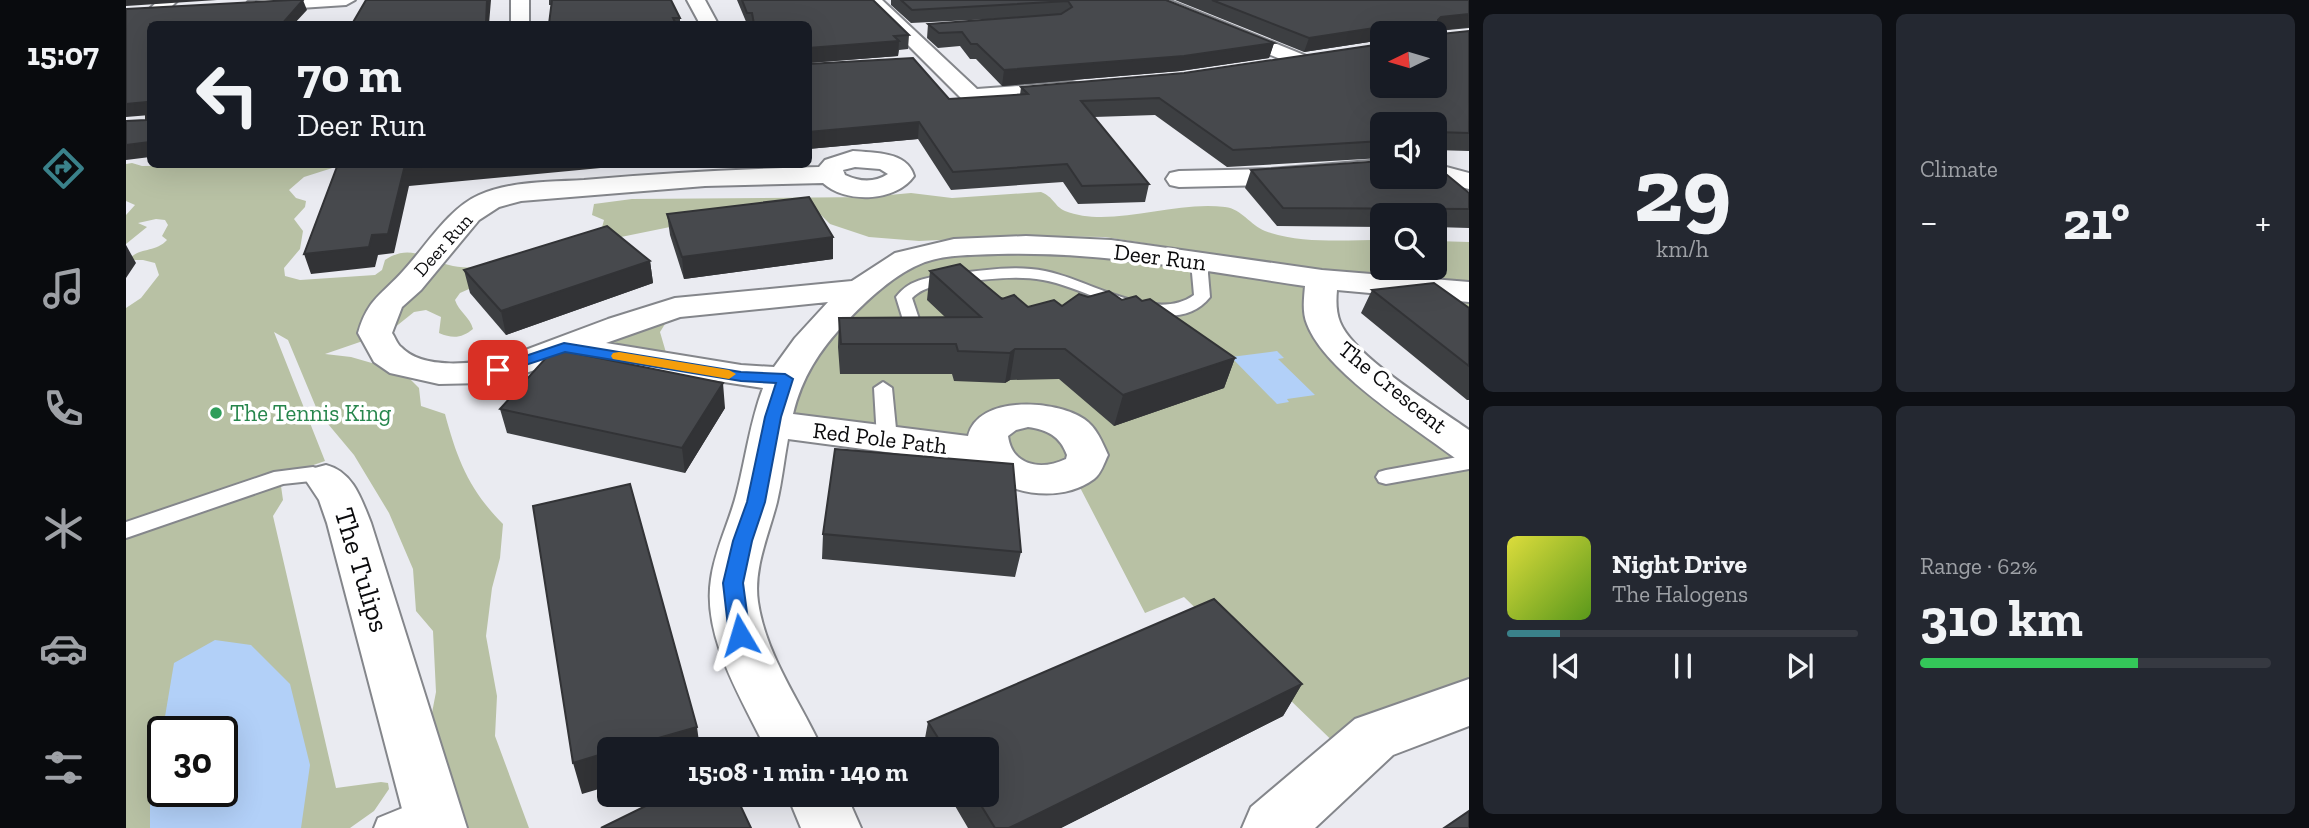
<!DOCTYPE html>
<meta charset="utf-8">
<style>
body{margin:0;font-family:"Zilla Slab",serif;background:#242831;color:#f1f3f6;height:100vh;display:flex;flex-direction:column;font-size:26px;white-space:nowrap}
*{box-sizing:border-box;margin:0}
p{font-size:23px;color:#9ea1a6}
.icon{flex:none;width:38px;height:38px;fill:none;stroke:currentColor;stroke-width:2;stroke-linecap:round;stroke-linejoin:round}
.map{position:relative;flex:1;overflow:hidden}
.details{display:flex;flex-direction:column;gap:14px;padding:14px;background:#0d0f14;width:840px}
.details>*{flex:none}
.hud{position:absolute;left:21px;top:21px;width:665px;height:147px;border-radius:10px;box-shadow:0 7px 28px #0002;background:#171b24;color:#f1f3f6;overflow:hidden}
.needle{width:46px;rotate:265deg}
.fabs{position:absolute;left:1244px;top:21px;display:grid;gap:14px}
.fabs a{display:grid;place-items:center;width:77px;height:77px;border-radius:10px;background:#171b24;box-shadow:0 7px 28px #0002;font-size:35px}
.speed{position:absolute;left:21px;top:716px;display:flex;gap:14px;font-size:35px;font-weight:700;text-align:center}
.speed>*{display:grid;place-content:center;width:91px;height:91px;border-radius:50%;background:#171b24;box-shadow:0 7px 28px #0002;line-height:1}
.speed .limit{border:4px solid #111;border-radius:10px;background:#fff;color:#111}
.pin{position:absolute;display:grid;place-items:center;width:60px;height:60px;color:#fff;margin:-30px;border-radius:14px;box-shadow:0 4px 10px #0006}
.me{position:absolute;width:77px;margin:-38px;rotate:353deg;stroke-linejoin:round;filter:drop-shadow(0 0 5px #0008)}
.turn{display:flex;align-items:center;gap:24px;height:147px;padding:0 35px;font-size:32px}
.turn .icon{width:91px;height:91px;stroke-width:2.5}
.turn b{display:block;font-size:49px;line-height:60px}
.big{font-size:52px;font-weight:800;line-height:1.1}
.details .widget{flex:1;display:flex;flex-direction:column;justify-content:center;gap:10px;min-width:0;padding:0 24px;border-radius:10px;background:#242831}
.details .dial{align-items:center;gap:0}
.dial b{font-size:91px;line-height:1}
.song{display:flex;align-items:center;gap:21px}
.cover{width:84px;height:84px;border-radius:10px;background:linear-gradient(135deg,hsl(60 70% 55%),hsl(90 70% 35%))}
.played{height:7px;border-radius:4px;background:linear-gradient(90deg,#3a818a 15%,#363941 15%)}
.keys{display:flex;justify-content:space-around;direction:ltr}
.heat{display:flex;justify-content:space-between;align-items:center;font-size:38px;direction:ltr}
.charge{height:10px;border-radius:5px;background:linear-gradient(90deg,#34c759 62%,#363941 0)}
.details .tiles{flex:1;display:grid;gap:14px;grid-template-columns:repeat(2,1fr)}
.trip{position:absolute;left:471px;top:737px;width:402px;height:70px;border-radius:10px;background:#171b24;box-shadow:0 7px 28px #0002;font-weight:800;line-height:70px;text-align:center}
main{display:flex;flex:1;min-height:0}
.menu{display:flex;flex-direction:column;width:126px;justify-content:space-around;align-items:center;background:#090b0e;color:#9ea1a6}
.menu .icon{width:49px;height:49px}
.menu .selected{color:#3a818a}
.menu b{font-size:32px;color:#f1f3f6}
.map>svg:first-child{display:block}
</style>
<main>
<nav class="menu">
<b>15:07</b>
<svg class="icon selected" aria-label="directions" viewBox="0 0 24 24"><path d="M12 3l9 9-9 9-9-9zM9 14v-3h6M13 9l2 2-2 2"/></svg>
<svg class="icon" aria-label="music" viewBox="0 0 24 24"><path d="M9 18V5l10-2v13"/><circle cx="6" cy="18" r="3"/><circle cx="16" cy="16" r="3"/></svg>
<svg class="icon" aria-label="phone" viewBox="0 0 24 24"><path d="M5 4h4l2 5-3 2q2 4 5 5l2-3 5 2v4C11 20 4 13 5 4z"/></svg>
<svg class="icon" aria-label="climate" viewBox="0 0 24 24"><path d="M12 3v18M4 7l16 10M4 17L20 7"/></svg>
<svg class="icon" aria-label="car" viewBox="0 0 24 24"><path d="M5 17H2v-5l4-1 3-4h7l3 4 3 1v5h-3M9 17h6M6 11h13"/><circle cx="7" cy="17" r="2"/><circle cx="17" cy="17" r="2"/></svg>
<svg class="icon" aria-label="filters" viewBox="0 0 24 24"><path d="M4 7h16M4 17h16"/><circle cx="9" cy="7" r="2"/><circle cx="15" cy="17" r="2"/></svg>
</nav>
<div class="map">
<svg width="1343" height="828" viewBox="0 0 1343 828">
<rect width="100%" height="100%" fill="#eaebf1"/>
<path fill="#b8c1a4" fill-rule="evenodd" d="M6,163l10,3 203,-2 -41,13 -15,13 7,8 10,3 -1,6 -11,12 9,12 -3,18 -16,19 1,8 15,4 75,-5 7,-5 3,-10c27,-18 42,1 68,6 16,3 33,1 50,0l-25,19 -18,8 -5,7c4,12 15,17 18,29 -11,9 -20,10 -34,4l2,-16 -15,-7 -12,2 -25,20 -64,22 26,3 52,15 16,16 2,18 24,8c12,45 24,76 58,110l-3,34 -8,30 -6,48 11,60 -2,40 34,92h-76l-22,-110 5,-26 -3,-61 -17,-20 -3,-42 -24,-56 -35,-58 -36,-43 -30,-72 -14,-8 51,129 -46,16 17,5 -15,4 2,14 -10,16 63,272 45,-6 7,1 1,6 -15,22 -24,17h-224v-520l15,-10 18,-23 -4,-12 -12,-3h-15c11,-13 27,-7 39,-20l-5,-4 6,-11 -3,-5 -9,-1 -18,4 9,4 -21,17v-29l9,-10 -9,-4v-37zM37,732h59v59h-59z
M915,192c13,5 13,14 24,19 46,18 109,-11 160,-4 17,2 25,18 40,24 36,13 80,9 117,9v28h53v-27l34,1v89l-94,-33 -18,-10 -175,-39 -77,-12 -83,-1 -103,5 -50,-4 -39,-13 -9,-9 -19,-4 -78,5 -108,22 -16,-3 4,-15 -12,-5 2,-11 38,-5 235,-2 44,-4 41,5z
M882,244l314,35 2,45 145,125v253l-119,56 -166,-161 -39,16 -72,-139 -300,-57 12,-38 122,-121z
M549,308l-15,24 7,24 -103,-9z"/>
<path fill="#b2d0f8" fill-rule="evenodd" d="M1151,351l7,7 -6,1 37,36 -28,4 2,3 -12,2 -46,-47z
M89,640l36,5 39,39 20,81 -9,63h-151v-22l24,-143zM37,732h59v59h-59z"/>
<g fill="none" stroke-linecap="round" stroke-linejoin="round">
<g stroke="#84868b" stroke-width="4">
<path id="service" d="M1073,257l8,5 3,35c-38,48 -121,-10 -167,-17 -26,-5 -54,-1 -81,2 -17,2 -37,3 -50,16l9,27 -15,13h-12l-3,-4 13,-11 -8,-26c14,-19 36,-20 58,-23 29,-4 62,-9 91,-3 43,8 109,53 149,24l-3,-33z
M757,382l9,6 5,51 -3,5h-14l-3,-5 -3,-51z
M1343,455v14l-83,15 -7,-2 -3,-5 3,-5 7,-2z
M187,467l20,7 3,5 -3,5 -7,2 -15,-5 -28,3 -157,54v-16l148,-50z
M301,798l10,4 5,10 -5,10 -13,6h-50l4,-10z"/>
</g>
<g stroke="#84868b" stroke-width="4">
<path id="minor" d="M33,0h19l-45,45 -7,2v-16z
M139,0h90l-9,5 -92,6 -9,-5 3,-4z
M385,0h18v24h-18z
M561,0h18l13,24h-18z
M737,0h19l95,89 95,-7 8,2 3,5 -3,5 -8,2 -100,7 -8,-2z
M1018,0h24l141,57 3,4 -3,4h-14l-148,-61z
M727,151c21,2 54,0 61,25 -18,26 -68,28 -91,7l-118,3 -184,15 -22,6 -20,13 -58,70 -19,17 -10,26c3,4 5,11 9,14 23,24 74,16 103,11l104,-39 67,-21 177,-17 43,-28 59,-14 72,-3 85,4 211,30 147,12v20l-132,-12c-1,11 -1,22 3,32 14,35 97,85 129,108v32l-14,-4c-41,-31 -130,-86 -148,-134 -5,-12 -3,-26 -2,-38 -102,-15 -203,-35 -307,-32 -24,1 -50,0 -73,8 -31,12 -58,38 -80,61 -26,28 -43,54 -52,91l175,22c10,-42 89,-36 116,-17 13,9 18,23 24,36 -4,8 -7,19 -14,24 -35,26 -92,15 -118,-15l-188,-25c-4,21 -6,42 -11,63 -8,32 -24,66 -19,100 8,54 42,99 64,147h-56c-24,-50 -64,-112 -55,-170 4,-30 19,-58 26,-87 9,-35 13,-70 26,-104l-195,-30 -56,20 -28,5 -45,1 -49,-11 -16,-11 -16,-29c10,-35 24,-38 46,-63 22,-24 45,-62 75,-75 32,-14 71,-13 105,-15 79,-7 156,-11 235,-13l6,-7zM729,167l25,2 8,5c-14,9 -28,8 -43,1l-2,-5zM702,302l-33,36 -21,29 -33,-2 -135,-22 74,-26zM902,427c20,3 32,9 39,28l-1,4c-25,12 -54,7 -58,-23l8,-6z
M1256,160v16l-111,9 -92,2 -9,-2 -4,-6 4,-6 9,-2 92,-2z
M1309,164l34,9v16l-43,-11 9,-1z
M200,465c27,7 35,33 45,58l96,305h-60l-80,-305 -8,-23 -14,-21 6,-10z
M1343,679v47l-76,29 -78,73h-73l9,-21 104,-88z
M661,794h59l15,34h-60z"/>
</g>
<use href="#service" fill="#fff" fill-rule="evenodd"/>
<use href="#minor" fill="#fff" fill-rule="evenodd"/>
</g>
<path fill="#3d3f42" d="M423,0h122l9,18v6h-131l3,-19h-3z
M611,0h136l36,35 -1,14 -9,1 -1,6 -90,7v-39h-61z
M765,0h275l108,43 -5,15 -89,13 -178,15 -26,-27h-6l-10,-13 -22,2 -11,-10 1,-14 83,-6 -100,5 -20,-18z
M1049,0h294v28l-31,3 3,3 28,-3v120l-34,-1v-26h-53v34l-155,9 -72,-52 -61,2 55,67 -4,18 -67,2 -15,-22 -112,8 -33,-51 -110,10v-85l141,35 71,-4 1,-8 163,-14 198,-29 53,-11h-53v8v-1l-78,12z
M1125,170l218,23v35l-34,-1v-12h-53v12l-105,-1 -32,-38z
M541,214l166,45 -149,20 -14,-44z
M524,261l3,22 -147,52 -36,-42 -6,-23z
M804,271l98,36 34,-1 26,-9 54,4 93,57 -11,30 -110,38 -55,-47 -49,1 -5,3 -51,-2 -2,-7h-112l-2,-27 1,-29 106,-1 -18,-17z
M1246,290l97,18v92h-2l-106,-87z
M599,408l-40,65 -178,-40 -7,-24z
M697,534l198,18 -6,25 -193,-18z
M1176,684l-19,32 -222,112h-93l-20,-34h39v-45h-64l5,-27z"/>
<path fill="#323336" d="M0,0h91l-91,6z
M177,0l4,10 -13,14h-12z
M361,0h4l-2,24h-3z
M1343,14v13l-34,4 3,-11 3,-3z
M1261,26l-3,7h-2v7l-78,12 5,-14z
M773,41l-1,15 -90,7v-15z
M1148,43l-5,15 -89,13 -178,15 2,-16z
M20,102l4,13 -24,2v-13z
M793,122l-1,17 -110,10v-17z
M24,142v15l-24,3v-15z
M323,164h194l-234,22 -15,67 -16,2 -3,12 -64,7 -7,-20 68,-19 32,-66z
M707,237v22l-149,20 -2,-22z
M0,245l10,18 -10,15z
M524,261l3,22 -147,52 -5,-24z
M889,349l-5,31 -5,3 5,-30z
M1109,358l-11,30 -110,38 9,-31z
M597,383l2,25 -40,65 -3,-25z
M1176,684l-19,32 -222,112h-52z
M571,727l3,22h-80z
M483,752v34l-27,8 -9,-31z"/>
<path fill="#47494d" stroke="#323336" stroke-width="2" d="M166,0h11l-21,24h-132v118l-24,3v-24l20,-1v-18l-20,2v-95z
M240,0h121l-1,24h-134z
M426,0h119l9,18h-7l3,6h-127z
M616,0h131l36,35 -15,1 5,5 -91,7v-24h-54l-2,-11h-5z
M775,0h265l108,43 -90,13 -180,14 -27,-26h-6l-9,-12 -23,1 -11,-9 133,-10 11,-7 -4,-6 -156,9z
M1086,0h257v14l-28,3 -3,3v12l3,2 28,-3v102l-34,-1v-8h-53v17l-149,9 -74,-52 -78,3 68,83 -67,2 -15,-22 -114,8 -34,-50 -111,10v-68l105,-6 36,41 79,-5 -7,-7 163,-14 198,-29v42h53v-53h-45v-4l-3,-3 -78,12z
M1256,161v16h53v-12l34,28v16l-186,-1 -32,-38z
M212,164h111l-45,5 -16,65 -16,1 -3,12 -65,7z
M683,197l24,40 -151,20 -15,-43z
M481,226l43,35 -149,50 -37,-41z
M834,264l42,35 12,-4 14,12 26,-7 8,6 17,-12 9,3 21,-6 13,9 14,-4 6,5 8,-2 85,59 -112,37 -58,-46h-50l-5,4 -52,-2 -2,-7h-115l-2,-26 142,-1 -51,-46z
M1308,283l35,25v58l-97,-76z
M428,349l169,34 -41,65 -182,-39z
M709,449l178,15 8,88 -198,-18z
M504,484l67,243 -77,22h-11v3l-36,11 -40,-257z
M1088,599l88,85 -293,144h-14l-21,-34h13v-45h-42l-17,-27z
M544,794h65l16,34h-150z
M1343,811v17h-25z"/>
<path fill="#1a73e8" stroke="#114b97" stroke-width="2" d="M438,343l177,29 44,2 8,5 -12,38 -16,85 -13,39 -9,42 7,52 -3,6 -7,3 -8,-3 -3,-6 -6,-52 10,-42 14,-39 18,-85 11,-34 -35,-2 -176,-29 -67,22 -7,-4 2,-3z"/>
<path fill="#f59e0b" d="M493,352l110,18 7,4 -7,5 -116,-20 -2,-3 2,-3z"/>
<circle fill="#2e9e5b" stroke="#fff" stroke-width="2.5" cx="90" cy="413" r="7"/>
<g text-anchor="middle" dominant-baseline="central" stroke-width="7" stroke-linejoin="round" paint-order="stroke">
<g font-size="19" fill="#0b0b0d" stroke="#fff">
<text transform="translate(317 245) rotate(-48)">Deer Run</text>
</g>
<g font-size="23" fill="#0b0b0d" stroke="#fff">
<text transform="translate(1034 257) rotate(7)">Deer Run</text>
<text transform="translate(1267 387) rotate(39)">The Crescent</text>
<text transform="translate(754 438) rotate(7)">Red Pole Path</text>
</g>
<g font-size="23" fill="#27864d" stroke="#fff" text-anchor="start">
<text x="104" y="413">The Tennis King</text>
</g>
<g font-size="28" fill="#0b0b0d" stroke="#fff">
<text transform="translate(236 570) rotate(73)">The Tulips</text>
</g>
</g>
</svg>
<div class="fabs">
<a><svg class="needle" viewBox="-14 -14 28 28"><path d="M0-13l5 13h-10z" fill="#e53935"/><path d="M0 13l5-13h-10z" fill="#9ea1a6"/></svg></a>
<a><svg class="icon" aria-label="sound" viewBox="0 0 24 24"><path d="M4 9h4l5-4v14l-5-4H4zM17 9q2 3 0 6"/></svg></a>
<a><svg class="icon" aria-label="search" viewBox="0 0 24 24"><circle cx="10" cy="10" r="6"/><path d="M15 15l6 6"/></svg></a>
</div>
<div class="speed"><div class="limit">30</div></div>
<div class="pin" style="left:372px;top:370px;background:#d93025"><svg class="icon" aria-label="arrive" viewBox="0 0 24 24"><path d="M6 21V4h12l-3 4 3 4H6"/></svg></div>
<svg class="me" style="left:614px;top:635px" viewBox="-20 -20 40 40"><path d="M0-17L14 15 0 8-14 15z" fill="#1a73e8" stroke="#fff" stroke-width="4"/></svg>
<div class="trip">15:08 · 1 min · 140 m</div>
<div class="hud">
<div class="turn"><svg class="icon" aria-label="left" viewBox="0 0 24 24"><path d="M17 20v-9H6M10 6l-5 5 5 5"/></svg><div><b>70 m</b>Deer Run</div></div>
</div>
</div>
<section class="details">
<div class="tiles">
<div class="widget dial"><b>29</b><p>km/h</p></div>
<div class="widget"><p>Climate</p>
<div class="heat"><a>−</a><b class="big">21°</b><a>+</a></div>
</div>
<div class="widget">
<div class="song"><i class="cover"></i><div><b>Night Drive</b><p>The Halogens</p></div></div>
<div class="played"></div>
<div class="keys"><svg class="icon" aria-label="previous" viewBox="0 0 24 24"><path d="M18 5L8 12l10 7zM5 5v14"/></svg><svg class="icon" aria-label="pause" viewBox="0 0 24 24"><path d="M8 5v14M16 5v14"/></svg><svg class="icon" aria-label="next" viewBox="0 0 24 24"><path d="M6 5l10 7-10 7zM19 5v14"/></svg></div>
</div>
<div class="widget"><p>Range · 62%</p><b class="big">310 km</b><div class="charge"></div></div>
</div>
</section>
</main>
